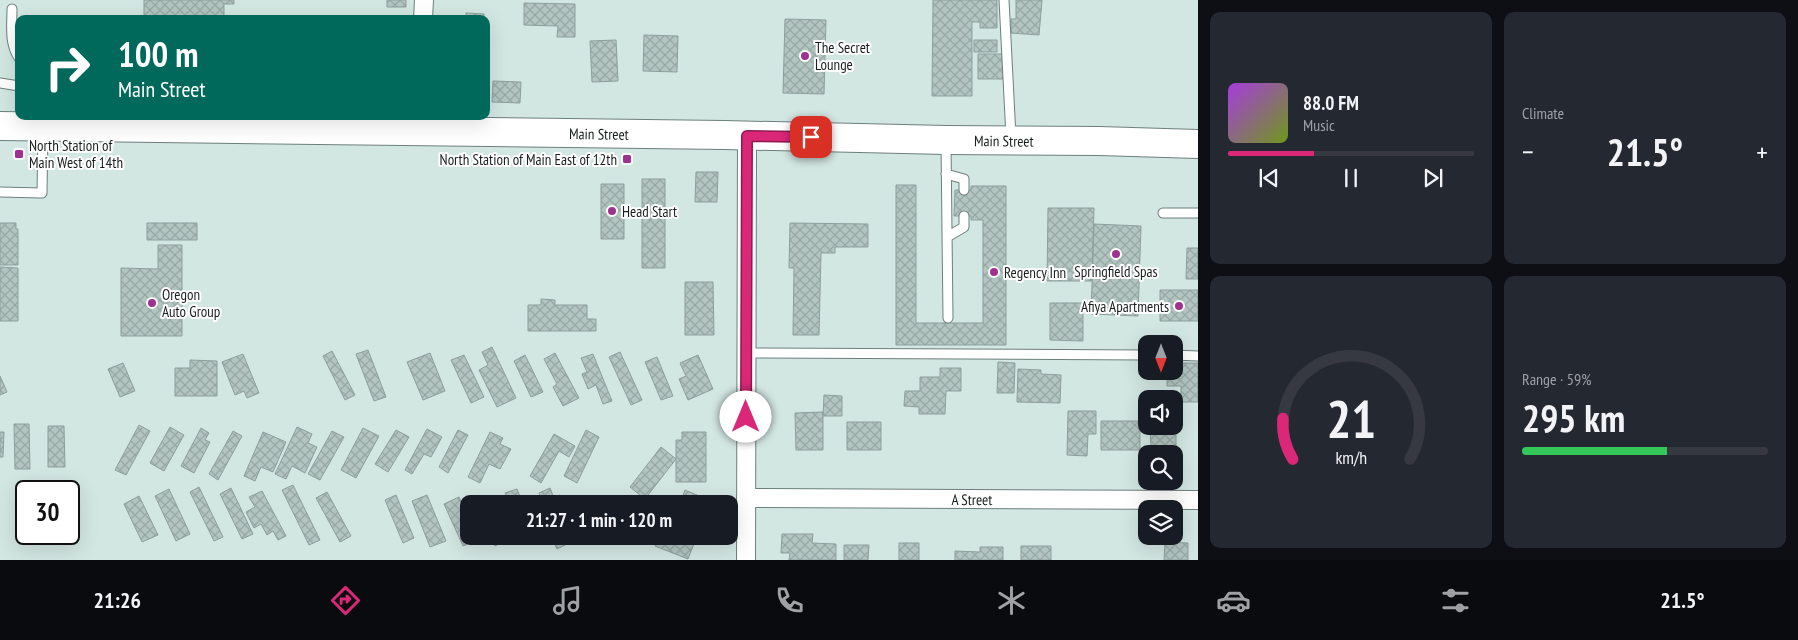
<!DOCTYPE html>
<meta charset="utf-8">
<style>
body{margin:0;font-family:"PT Sans Narrow",sans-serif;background:#242831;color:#f1f3f6;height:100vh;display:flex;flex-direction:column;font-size:19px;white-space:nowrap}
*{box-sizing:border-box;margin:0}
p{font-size:16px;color:#9ea1a6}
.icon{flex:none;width:28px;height:28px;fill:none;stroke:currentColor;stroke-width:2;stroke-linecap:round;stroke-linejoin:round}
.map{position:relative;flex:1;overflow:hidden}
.sheet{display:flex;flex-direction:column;gap:12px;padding:12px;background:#0d0f14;width:600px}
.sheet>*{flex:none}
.banner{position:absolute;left:15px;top:15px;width:475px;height:105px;border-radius:10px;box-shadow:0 5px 20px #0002;background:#00695c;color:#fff;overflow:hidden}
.needle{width:32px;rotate:180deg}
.buttons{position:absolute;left:1138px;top:335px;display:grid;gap:10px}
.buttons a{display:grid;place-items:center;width:45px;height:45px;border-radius:10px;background:#171b24;box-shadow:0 5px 20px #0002;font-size:25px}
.speed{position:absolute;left:15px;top:480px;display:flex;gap:10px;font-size:25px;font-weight:700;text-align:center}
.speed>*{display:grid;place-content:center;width:65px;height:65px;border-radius:50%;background:#171b24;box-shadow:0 5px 20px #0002;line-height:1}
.speed .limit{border:2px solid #111;border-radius:8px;background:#fff;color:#111}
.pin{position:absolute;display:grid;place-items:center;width:42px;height:42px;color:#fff;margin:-21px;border-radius:10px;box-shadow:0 2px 8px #0006}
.me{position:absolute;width:55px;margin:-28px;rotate:0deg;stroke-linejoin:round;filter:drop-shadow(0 0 4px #0008)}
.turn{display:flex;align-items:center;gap:18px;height:105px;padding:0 20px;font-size:22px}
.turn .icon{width:65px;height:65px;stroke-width:2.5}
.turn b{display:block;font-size:35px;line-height:42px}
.big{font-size:38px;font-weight:700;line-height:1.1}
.sheet .widget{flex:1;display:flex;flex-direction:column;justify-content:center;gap:8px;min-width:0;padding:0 18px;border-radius:10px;background:#242831}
.sheet .dial{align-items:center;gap:0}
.dial svg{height:130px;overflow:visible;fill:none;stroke:#363941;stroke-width:7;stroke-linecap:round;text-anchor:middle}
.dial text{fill:#f1f3f6;stroke:none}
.song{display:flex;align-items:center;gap:15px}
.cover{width:60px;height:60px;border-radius:8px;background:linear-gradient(135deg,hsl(280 70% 55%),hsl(80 70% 35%))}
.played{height:5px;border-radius:2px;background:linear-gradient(90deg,#db2777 35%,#363941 35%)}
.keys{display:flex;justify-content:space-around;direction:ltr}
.heat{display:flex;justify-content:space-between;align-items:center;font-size:28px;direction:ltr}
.charge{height:8px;border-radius:4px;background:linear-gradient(90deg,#34c759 59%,#363941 0)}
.sheet .tiles{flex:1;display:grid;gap:12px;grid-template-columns:repeat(2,1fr)}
.trip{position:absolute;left:460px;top:495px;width:278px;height:50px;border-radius:10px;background:#171b24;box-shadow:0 5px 20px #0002;font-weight:700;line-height:50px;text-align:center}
.tabs{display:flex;height:80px;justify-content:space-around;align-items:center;background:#090b0e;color:#9ea1a6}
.tabs .icon{width:35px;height:35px}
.tabs .active{color:#db2777}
.tabs b{font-size:22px;color:#f1f3f6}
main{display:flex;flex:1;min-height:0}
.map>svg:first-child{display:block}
</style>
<main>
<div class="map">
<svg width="1198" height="560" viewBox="0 0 1198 560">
<defs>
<pattern id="building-cross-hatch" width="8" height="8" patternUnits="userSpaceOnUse" patternTransform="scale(1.25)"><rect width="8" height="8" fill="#b2c5c1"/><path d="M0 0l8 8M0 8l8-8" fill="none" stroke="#98a9a5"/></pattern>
</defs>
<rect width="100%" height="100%" fill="#d2e6e2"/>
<path fill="url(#building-cross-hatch)" stroke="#8d9f9c" d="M144,0h90v4h-10v15h-80z
M387,0h19v7h-19z
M933,0h64v28h-17v-6h-8v74h-40z
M1016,0h26l-3,35 -28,-2v-14h5z
M524,3l51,1v33h-18l1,-11 -34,-1z
M466,13l18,1v5h-18z
M785,19l41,1 -2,74 -41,-1z
M644,35l34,1 -1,36 -34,-1z
M616,40l2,41 -26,1 -2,-41z
M974,40h23v12h-23z
M978,54h26v25h-26z
M493,81l28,1 -1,21 -28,-1z
M696,172h22l-1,30h-22z
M642,179h23v89h-23z
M601,184h23v55h-23z
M896,185h20v138h67v-103h-12v-4h-17l1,-26h16v-4h35v159h-110z
M1048,208h46l-2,73h-45z
M0,223h16v6h2v36h-18z
M147,223h50v17h-50z
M790,223l78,1v23h-33v6h-14l-2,82h-26l1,-67h-5z
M1094,224l47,2 -3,90 -47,-2z
M158,245h24v91h-61v-68l37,1z
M1187,248h11v31h-12z
M0,267l18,1v53h-18z
M685,282h28l1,53h-29z
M1160,290h38v31h-38z
M541,299l14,1v5h32v14h9v12h-68v-26h13z
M1050,303h33v38l-33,-1z
M492,347l24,51 -19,9 -18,-37 9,-5 -6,-13z
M368,350l18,47 -12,4 -18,-47z
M332,351l23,44 -10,5 -22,-44z
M620,352l22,48 -11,5 -22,-48z
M430,353l15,38 -22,9 -16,-38z
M555,353l24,45 -16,8 -10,-19 4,-3 -13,-25z
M243,354l16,39 -12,5 -3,-7 -9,4 -13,-33z
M593,354l19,47 -9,3 -7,-19 -8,4 -6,-15 5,-2 -6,-14z
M464,355l20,42 -13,6 -20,-43z
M525,355l18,37 -12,5 -17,-36z
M698,355l15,34 -25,11 -9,-21 7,-3 -6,-13z
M657,357l16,39 -12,4 -16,-38z
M190,360l27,1v35h-42v-28h15z
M998,362l17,1 -1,30h-17z
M123,363l12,28 -15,6 -12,-28z
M1174,363h24v39h-17v-16h-14v-15h7z
M940,368h21v23h-15l-1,23h-26v-7l-15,-1 1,-15h15v-14h20z
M1018,369l23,1v4l20,1 -1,28 -43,-1z
M0,376l7,16 -7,3z
M824,395l18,1v20h-19z
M1174,402h2v45h-25l-1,-21h24z
M1068,411h28v23h-8l-1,22 -20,-1z
M823,412v38h-27l-1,-37z
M1101,421h39v29h-39z
M847,422h34v28h-34z
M14,424h15l1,45h-15z
M139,425l11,6 -24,44 -11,-5z
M48,426h16l1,41h-17z
M170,427l14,8 -20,36 -14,-8z
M297,427l15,7 -4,9 9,4 -12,26 -13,-7 -6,13 -11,-5z
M201,428l8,5 -4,7 5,2 -16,31 -13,-7z
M363,428l16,8 -23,42 -15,-8z
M427,429l15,8 -11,20 -7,-3 -12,20 -7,-4z
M396,430l13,7 -21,35 -13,-8z
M458,430l10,5 -20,38 -9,-6z
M586,430l13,7 -22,46 -13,-7z
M233,431l9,5 -24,44 -9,-6z
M332,431l12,6 -24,43 -12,-6z
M0,432h4l-1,25h-3z
M263,432l23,10 -13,30 -12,-5 -6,14 -11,-5z
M490,432l13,6 -3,6 11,5 -11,20 -11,-5 -9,19 -12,-6z
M682,432h24v50h-30v-42h6z
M554,434l21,12 -6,11 -10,-6 -18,32 -11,-7z
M661,447l15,12 -31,40 -15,-12z
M293,485l27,55 -11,5 -27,-55z
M199,487l24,50 -9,4 -24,-49z
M231,488l22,46 -11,5 -22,-45z
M550,488l4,10 6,-3 5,9h-21l-5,-11z
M35,489h43v11h-9v-9h-34z
M169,489l21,45 -14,7 -21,-45z
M517,489l6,15h-13l-5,-11z
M685,490l26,11 -1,3h-30z
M262,491l24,45 -8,4 -5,-9 -6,4 -6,-11 -7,4 -8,-16 9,-5 -6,-10z
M327,492l24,44 -11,6 -24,-44z
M396,495l18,43 -11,5 -18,-43z
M427,495l19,46 -16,6 -18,-46z
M139,496l19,39 -16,7 -18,-38z
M488,496l4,8h-11l-1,-4z
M459,497l10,23v16h7l2,4 -15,6 -19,-42z
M782,534h31l-1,9 24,1v16h-47l1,-7h-9z
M490,536h18l1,3 -14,7z
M551,536h25l1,3 -20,10z
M659,536h38l-9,23 -33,-13z
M1165,542l23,1v17h-24z
M899,543h20v17h-20z
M844,545h25l-1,15h-24z
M1021,546h30v14h-30z
M980,547h23v13h-48v-9l25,1z"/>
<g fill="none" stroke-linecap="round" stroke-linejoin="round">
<g stroke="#6d7f7c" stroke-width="11">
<path id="lane" d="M1004,0l7,137
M12,9c0,17 -3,34 7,49
M0,83l19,3
M946,143l2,175
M946,174l18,5v11
M0,192l42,1 1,-63
M1163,213h35
M947,237l17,-10v-11
M746,353l400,2
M1174,355l24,1"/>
</g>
<g stroke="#6d7f7c" stroke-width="20">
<g id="street">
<path d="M423,19l1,-19"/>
<path id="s1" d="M746,498l452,2"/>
<path d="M746,560l1,-424"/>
</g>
</g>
<g stroke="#6d7f7c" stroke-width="30">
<g id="primary">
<path id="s2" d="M0,126l724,9 222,5 153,1 99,3"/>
</g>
</g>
<use href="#lane" stroke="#fff" stroke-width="9"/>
<use href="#street" stroke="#fff" stroke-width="18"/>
<use href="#primary" stroke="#fff" stroke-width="28"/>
</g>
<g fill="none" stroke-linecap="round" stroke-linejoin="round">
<g stroke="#8e194d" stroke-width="12">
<path id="route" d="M746,417l1,-281 64,1"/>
</g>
<use href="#route" stroke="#db2777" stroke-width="9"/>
</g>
<g fill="#9f3190" stroke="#fff" stroke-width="2">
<circle cx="805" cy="56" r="5"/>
<rect x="14" y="149" width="10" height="10" rx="2.5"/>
<rect x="622" y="154" width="10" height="10" rx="2.5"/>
<circle cx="612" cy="211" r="5"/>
<circle cx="1116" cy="254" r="5"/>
<circle cx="994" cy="272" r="5"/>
<circle cx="152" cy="303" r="5"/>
<circle cx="1179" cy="306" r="5"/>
</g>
<g text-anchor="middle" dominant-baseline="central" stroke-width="4" stroke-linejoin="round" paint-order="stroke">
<g font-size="15" fill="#181f1e" stroke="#fff" text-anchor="start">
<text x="815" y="47">The Secret<tspan x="815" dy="17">Lounge</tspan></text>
<text x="29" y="145">North Station of<tspan x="29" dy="17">Main West of 14th</tspan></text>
<text x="617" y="159" text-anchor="end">North Station of Main East of 12th</text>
<text x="622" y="211">Head Start</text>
<text x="1116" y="271" text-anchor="middle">Springfield Spas</text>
<text x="1004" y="272">Regency Inn</text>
<text x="162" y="294">Oregon<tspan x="162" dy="17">Auto Group</tspan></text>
<text x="1169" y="306" text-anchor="end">Afiya Apartments</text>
</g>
<g font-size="15" fill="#181f1e" stroke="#fff">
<text stroke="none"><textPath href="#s2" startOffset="599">Main Street</textPath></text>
<text stroke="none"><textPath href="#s2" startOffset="1004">Main Street</textPath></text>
<text stroke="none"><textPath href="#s1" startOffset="226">A Street</textPath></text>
</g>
</g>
</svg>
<div class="buttons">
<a><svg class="needle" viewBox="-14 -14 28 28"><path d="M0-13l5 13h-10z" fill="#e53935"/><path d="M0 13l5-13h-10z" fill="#9ea1a6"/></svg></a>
<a><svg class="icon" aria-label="sound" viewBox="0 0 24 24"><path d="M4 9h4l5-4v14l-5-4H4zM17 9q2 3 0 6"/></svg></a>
<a><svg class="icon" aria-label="search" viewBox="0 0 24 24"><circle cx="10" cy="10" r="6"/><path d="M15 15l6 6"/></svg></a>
<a><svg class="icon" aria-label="layers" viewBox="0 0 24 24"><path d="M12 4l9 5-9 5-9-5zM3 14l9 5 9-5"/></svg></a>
</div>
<div class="speed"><div class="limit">30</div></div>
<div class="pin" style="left:811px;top:137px;background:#d93025"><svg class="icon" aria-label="arrive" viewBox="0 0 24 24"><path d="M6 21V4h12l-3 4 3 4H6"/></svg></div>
<svg class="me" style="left:746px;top:417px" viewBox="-20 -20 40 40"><circle r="19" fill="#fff"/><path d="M0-13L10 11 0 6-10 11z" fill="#db2777"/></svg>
<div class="trip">21:27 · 1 min · 120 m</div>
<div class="banner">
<div class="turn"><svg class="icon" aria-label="right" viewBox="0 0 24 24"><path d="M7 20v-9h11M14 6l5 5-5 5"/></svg><div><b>100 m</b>Main Street</div></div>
</div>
</div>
<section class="sheet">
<div class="tiles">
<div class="widget">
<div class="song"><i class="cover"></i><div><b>88.0 FM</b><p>Music</p></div></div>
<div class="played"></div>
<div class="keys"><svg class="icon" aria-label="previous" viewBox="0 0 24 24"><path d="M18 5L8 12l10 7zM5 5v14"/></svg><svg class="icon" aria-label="pause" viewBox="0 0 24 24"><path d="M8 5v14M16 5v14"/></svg><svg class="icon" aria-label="next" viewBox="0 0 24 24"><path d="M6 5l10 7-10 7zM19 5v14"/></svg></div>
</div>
<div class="widget"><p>Climate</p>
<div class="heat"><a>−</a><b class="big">21.5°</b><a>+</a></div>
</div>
<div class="widget dial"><svg viewBox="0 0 100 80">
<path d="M14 69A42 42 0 1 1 86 69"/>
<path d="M14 69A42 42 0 0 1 8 44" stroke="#db2777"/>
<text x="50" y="56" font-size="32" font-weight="700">21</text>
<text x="50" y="72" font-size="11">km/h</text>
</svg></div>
<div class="widget"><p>Range · 59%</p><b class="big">295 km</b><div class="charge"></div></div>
</div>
</section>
</main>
<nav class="tabs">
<b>21:26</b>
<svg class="icon active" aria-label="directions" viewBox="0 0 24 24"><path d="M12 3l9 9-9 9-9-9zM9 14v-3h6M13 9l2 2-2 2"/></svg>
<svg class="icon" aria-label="music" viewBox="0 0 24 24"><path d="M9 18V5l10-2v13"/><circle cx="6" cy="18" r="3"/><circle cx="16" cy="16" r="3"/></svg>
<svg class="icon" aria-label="phone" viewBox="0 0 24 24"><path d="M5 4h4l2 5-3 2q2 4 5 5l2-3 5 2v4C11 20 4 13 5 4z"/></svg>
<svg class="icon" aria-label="climate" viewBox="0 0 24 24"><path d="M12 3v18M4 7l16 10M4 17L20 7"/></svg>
<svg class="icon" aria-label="car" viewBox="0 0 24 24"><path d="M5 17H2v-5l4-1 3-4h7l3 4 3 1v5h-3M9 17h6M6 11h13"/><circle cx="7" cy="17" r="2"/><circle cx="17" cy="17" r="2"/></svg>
<svg class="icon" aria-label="filters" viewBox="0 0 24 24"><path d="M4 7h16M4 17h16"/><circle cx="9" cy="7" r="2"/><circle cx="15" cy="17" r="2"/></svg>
<b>21.5°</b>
</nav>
